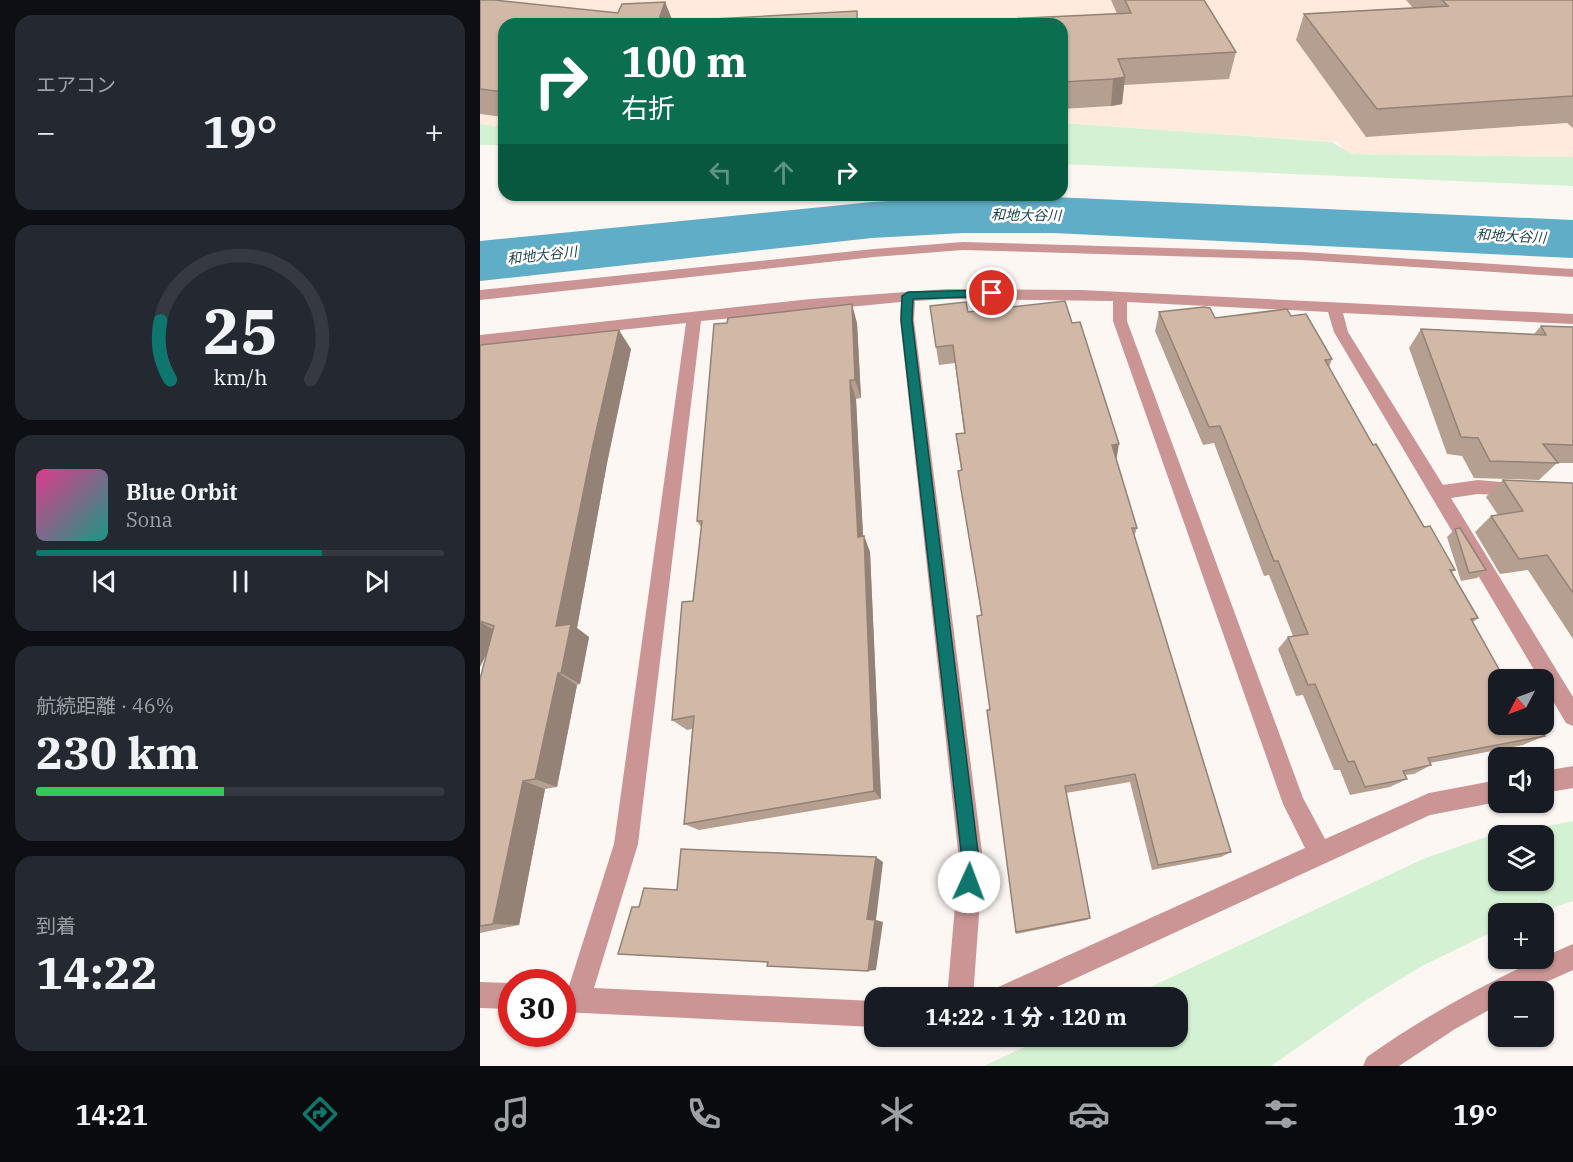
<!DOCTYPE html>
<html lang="ja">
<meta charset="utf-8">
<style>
body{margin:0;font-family:"IBM Plex Serif","Noto Sans JP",serif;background:#242831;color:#f1f3f6;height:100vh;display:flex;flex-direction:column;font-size:22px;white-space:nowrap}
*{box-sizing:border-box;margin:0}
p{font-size:20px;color:#9ea1a6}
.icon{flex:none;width:33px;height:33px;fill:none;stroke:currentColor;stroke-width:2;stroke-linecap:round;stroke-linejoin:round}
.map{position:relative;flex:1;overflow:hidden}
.drawer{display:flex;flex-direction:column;gap:15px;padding:15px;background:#0d0f14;width:480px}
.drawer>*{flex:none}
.hud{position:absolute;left:18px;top:18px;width:570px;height:183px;border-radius:18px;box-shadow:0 2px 4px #0004;background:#0b6e4f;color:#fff;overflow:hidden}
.needle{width:39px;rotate:229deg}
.fabs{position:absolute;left:1008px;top:669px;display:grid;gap:12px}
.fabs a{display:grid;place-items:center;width:66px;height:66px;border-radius:12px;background:#171b24;box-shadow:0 2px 4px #0004;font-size:30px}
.speed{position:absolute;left:18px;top:969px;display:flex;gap:12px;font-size:30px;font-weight:700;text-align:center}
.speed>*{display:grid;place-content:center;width:78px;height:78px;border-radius:50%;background:#171b24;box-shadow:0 2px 4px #0004;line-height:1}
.speed .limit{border:9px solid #d22;background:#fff;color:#111}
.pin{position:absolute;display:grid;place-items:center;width:51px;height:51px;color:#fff;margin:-26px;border:3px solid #fff;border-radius:50%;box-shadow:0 2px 6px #0007}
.me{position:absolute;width:66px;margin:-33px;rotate:2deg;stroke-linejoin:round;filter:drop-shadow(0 0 4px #0008)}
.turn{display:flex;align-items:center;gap:21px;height:126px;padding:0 24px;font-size:27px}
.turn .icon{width:78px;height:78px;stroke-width:2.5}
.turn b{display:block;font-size:42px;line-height:51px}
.lanes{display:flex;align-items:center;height:57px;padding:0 24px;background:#0003;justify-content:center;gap:30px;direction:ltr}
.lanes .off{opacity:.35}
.big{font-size:45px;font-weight:800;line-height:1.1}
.drawer .widget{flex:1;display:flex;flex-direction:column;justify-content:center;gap:9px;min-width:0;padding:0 21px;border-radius:18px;background:#242831}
.drawer .dial{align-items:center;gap:0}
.dial svg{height:156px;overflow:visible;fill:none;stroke:#363941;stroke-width:7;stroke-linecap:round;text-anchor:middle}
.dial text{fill:#f1f3f6;stroke:none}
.song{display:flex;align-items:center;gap:18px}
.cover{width:72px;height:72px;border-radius:9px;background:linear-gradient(135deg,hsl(330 70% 55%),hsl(170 70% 35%))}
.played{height:6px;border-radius:3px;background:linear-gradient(90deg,#0f766e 70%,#363941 70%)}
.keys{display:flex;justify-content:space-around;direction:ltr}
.heat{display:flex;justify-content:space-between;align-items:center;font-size:33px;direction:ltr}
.charge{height:9px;border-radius:4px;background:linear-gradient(90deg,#34c759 46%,#363941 0)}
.trip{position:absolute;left:384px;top:987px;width:324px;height:60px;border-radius:18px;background:#171b24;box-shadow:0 2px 4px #0004;font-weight:800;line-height:60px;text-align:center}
.tabs{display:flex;height:96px;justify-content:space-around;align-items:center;background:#090b0e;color:#9ea1a6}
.tabs .icon{width:42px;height:42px}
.tabs .active{color:#0f766e}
.tabs b{font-size:27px;color:#f1f3f6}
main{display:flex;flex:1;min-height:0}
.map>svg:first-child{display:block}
</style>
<main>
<section class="drawer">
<div class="widget"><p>エアコン</p>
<div class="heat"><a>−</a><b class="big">19°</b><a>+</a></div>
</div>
<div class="widget dial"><svg viewBox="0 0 100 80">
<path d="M14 69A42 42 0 1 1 86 69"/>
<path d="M14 69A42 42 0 0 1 9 39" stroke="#0f766e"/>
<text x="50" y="56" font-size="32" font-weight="700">25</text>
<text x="50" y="72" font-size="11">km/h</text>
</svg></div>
<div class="widget">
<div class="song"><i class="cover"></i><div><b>Blue Orbit</b><p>Sona</p></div></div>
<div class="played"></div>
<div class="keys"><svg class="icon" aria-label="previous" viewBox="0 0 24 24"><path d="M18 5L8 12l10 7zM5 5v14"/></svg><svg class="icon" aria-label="pause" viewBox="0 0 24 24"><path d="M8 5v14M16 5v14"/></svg><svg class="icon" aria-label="next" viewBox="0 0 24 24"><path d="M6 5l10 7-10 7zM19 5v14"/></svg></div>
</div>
<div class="widget"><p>航続距離 · 46%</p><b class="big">230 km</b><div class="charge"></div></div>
<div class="widget"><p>到着</p><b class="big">14:22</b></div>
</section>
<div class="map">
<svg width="1093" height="1066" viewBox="0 0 1093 1066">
<rect width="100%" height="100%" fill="#fdf7f4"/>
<path fill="#ffeadd" d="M0,0h1093v157l-220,-3 -10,-5 -5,-7 -276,-19v-99h-558v103l-24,-3z"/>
<path fill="#d4f2d3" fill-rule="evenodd" d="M582,123l269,19 22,12 220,3v29l-511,-22z
M0,124l24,3v18h-24z
M1093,821v80l-36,12 -39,1v15l-76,37 -59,36 -92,64h-287l62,-29 132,-1v-38l-49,-1 294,-138 60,-21zM1018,836h46v44h-46z"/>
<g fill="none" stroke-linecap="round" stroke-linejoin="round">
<path fill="#60adc7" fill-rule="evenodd" d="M483,197h90l520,23v38l-520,-25h-90l-91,5 -392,43v-40l392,-39z"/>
<path fill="#cb9595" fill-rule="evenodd" d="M483,242l339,10 271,17v8l-271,-17 -339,-10 -89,7 -394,43v-10l394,-41z
M467,289l134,1 492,24v10l-230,-11 5,19 95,153 35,-5 45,4 3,5 -3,5 -6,2 -39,-2 -27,4 122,199v29l-7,-3 -22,-37v-6h-4l-206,-348 -6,-20 -201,-10v19l176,477 22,41 104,-46 69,-13v22l-68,13 -397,183h-43l4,-9 311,-141 -22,-44 -170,-483v-20l-166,-2 -32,2 -1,19 69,540 -10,138h-26l12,-138 -59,-540 1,-18 -200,19 -63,523 -44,144 280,13v26l-312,-15v-26h7l45,-142 72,-521 -206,22v-10l331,-36z
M1093,766v22l-29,5v-22z
M1093,944v26l-49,22h-26v13l-43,24 -56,37h-36l4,-9c65,-46 135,-83 206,-113z
M0,982l32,1v26l-32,-1z"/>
</g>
<path fill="#b59f90" d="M0,0l138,13 47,-11 7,19 187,3h-355v93l-24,-3z
M631,0h93l32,52 -7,27 -105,6 -2,19 -11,2 -49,3v-85l55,-10z
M926,0h167v128l-6,-5 -201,14 -70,-97 8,-26 109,-6z
M488,312l148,147 21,69 -3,9 97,315 -10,5 -69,13 -22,-88 -64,11 24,125 -3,2 -71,14 -26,-224 -9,-95 -25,-181 8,-1 -9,-70 -16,2 -3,-18z
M679,312l56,6 76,-2 41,43 -3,8 44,78 51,82 31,43 -3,2 26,46 -5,4 25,58 47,56 -22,9 -93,18 1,2 -17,9 -9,1 2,4 -17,8 -40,8 -10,-25h-6l-31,-75 -7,1 -18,-47 10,-12 5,-1 -24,-61 -5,1 -50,-133 -11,2 -48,-114z
M377,323l4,75 -5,1 3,66 4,71h1l6,16 11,247 -182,31 -15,-6 8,-95 -5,1 -15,-10 21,-119 8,-74 -4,-6z
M1061,326l32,1v136h-16l-18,17 -65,-2 -12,-22 -15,-2 -38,-106 12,-19 113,5z
M0,345l151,4 -24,114 -30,165 12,9 -9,47 -3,1 -20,102 -12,2 -26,136 -39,8v-254l8,-28 -8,16z
M1023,480l70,4v155l-45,-69 -28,4 -25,-42 16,-16 7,-1 -12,-18z
M975,529l31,41 -9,8 -16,3 -14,-44z"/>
<path fill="#938275" d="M185,2l9,22 -16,-2z
M645,77l-3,27 -11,2 2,-27z
M372,304l5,19 4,75 -6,-18z
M139,330l12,19 -24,114 -30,165 12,9 -9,47 -19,-11 -5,-47 37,-181z
M370,380l6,19 8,154 -6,-16z
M639,444l-3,18 -4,-17z
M384,536l6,16 11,247 -7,-8z
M0,622l17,10 -17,35z
M78,673l19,12 -20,102 -22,-8z
M43,781l22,8 -26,136 -26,-1z
M396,857l7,5 -7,58 7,2 -7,48 -8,1 -1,-52z"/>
<path fill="#d2b9a7" stroke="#938275" stroke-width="1.5" d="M0,0h14l124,13 4,-9 43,-2 -7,20 199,-11v13h-353v68l-24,-3z
M645,0h79l32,52 -118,7 7,18 -12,2 -51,3v-58h-161l230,-11z
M962,0h131v96l-196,13 -73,-95 144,-8z
M585,301l7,22 8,-1 39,122 -7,1 25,83h-5l99,324 -73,13 -23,-91 -70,12 25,132 -74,14 -29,-222h3l-13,-94 5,-1 -24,-144 4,-1 -6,-36 9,-1 -12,-88 -17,2 -6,-41 36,-4 2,10z
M372,304l3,76h-5l3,68 5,89 6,-1 10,255 -190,33 10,-108 -22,4 10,-118 11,-1 9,-80h-5l17,-197 13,-1 1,-5z
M724,307l6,1 5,10 72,-9 4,7 15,-2 26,45 -7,1 48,85 3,-1 48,83 6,-1 25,44h-5l28,48 -7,1 34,61h-7v44h40l7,12 -117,22 3,7 -28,6 4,8 -42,8 -11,-26 -6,1 -33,-78 -7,1 -20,-48 20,-3 -30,-73h-4l-54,-135 -11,1 -50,-115z
M1061,326l32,1v118l-30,-1 15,19 -68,-2 -12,-23 -17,-1 -40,-108 125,6z
M139,330l-26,115 -37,181 15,-2 -10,49h-3l-23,106 -12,2 -30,143 -13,2v-247l14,-53 -14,-5v-276z
M1023,480l69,3 1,1v109l-26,-38 -28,4 -28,-43 32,-5z
M980,528l26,42 -17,3 -14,-44z
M201,849l195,8 -9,62 8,1 -7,51 -101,-5 1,-4 -150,-8 14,-47h7l5,-19 33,2z"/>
<path fill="#0f766e" stroke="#0a4d48" stroke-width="1.5" d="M512,290l3,1v5l-82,3 -1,21 67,540 -4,29 -6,2 -7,-2 -2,-7 2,-22 -61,-540 1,-24 6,-4z"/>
<g text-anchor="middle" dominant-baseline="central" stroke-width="5" stroke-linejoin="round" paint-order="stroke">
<g font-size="14" font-style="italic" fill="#1a3d49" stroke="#fff">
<text transform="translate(546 215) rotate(1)">和地大谷川</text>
<text transform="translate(1031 236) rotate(3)">和地大谷川</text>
<text transform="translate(62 255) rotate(-6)">和地大谷川</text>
</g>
</g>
</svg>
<div class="fabs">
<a><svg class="needle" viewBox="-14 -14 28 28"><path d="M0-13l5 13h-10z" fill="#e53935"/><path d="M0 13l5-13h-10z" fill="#9ea1a6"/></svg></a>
<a><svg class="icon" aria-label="sound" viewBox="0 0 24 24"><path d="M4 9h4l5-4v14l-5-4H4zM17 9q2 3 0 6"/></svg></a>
<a><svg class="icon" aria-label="layers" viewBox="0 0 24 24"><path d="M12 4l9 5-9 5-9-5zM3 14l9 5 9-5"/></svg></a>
<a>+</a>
<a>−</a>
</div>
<div class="speed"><div class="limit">30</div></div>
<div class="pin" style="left:512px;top:293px;background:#d93025"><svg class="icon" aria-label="arrive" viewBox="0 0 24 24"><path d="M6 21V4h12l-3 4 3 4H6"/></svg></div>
<svg class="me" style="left:489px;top:882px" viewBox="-20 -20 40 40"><circle r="19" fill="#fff"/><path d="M0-13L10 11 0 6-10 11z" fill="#0f766e"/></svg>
<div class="trip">14:22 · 1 分 · 120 m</div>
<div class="hud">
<div class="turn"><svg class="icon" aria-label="right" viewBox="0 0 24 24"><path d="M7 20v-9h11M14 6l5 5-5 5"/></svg><div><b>100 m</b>右折</div></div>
<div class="lanes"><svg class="icon off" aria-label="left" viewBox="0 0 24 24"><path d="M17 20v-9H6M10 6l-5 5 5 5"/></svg><svg class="icon off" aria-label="ahead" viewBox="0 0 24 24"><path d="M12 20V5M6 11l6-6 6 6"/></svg><svg class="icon" aria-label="right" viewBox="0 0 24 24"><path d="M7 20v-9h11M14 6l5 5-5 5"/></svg></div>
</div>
</div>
</main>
<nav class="tabs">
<b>14:21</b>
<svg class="icon active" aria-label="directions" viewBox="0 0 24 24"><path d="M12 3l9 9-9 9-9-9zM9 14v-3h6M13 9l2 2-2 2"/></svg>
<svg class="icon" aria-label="music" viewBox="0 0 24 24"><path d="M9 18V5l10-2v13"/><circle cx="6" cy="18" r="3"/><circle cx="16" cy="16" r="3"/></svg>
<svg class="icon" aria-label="phone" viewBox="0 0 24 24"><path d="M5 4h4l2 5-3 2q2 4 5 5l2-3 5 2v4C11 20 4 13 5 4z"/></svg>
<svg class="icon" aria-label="climate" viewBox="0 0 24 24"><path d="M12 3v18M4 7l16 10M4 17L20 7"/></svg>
<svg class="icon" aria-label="car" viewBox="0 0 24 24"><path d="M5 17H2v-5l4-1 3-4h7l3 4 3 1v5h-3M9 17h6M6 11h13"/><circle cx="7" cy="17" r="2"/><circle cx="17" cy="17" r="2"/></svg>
<svg class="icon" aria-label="filters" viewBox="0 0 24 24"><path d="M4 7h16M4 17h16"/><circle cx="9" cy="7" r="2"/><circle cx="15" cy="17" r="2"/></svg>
<b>19°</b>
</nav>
